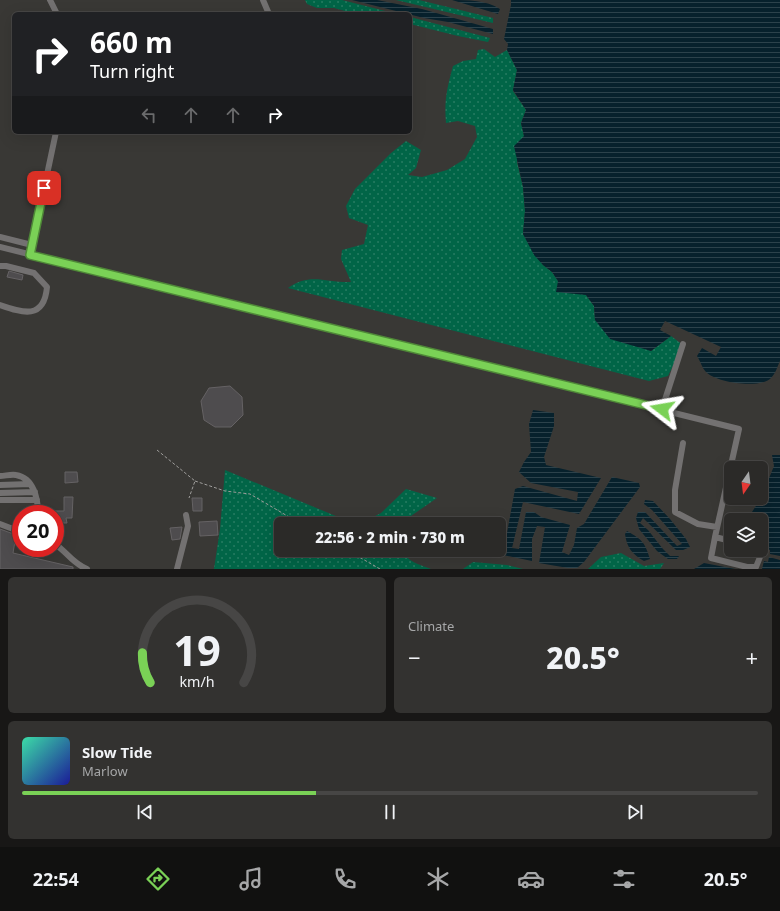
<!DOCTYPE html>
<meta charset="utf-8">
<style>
body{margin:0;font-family:"Noto Sans",sans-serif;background:#333230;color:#f1f3f6;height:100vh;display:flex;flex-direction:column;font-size:15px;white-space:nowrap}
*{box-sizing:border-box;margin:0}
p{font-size:13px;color:#a6a7a8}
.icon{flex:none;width:22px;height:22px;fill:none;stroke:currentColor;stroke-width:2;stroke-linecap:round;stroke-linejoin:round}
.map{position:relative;height:569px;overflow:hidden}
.side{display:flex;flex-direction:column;gap:8px;padding:8px;background:#181716;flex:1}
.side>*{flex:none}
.banner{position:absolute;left:12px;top:12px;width:400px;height:122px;border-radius:6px;box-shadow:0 4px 16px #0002,0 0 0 1px #474645;background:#202124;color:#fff;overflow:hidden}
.needle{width:26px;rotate:194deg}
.buttons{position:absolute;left:724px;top:461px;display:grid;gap:8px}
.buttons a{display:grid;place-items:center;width:44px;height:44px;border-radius:6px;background:#2b2a28;box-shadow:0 4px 16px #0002,0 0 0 1px #474645;font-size:20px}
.speed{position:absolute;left:12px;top:505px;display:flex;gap:8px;font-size:20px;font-weight:700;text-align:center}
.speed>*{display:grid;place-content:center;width:52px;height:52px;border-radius:50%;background:#2b2a28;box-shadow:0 4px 16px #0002,0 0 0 1px #474645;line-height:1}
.speed .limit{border:6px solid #d22;background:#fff;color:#111}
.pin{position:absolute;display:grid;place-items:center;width:34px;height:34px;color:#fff;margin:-17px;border-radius:8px;box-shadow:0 2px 6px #0006}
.me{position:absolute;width:44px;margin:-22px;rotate:284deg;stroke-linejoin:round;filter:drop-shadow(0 0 3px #0008)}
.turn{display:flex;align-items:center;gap:14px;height:84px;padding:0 12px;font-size:18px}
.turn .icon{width:52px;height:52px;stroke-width:2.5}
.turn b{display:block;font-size:28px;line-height:34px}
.lanes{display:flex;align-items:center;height:38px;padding:0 12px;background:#0003;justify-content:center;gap:20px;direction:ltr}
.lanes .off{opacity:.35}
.big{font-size:30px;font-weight:800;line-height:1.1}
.side .tile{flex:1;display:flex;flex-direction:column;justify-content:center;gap:6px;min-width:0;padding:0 14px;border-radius:6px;background:#333230}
.side .dial{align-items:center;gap:0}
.dial svg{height:104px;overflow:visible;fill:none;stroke:#474645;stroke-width:7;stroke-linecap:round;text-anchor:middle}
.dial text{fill:#f1f3f6;stroke:none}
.song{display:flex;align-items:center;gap:12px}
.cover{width:48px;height:48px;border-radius:6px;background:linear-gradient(135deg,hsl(160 70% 55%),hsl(240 70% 35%))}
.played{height:4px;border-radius:2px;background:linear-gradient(90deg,#7ad156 40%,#474645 40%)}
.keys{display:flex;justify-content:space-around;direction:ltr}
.heat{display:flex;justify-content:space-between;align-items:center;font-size:22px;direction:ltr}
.side .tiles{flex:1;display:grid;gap:8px;grid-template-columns:1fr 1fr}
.tile:last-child{grid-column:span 2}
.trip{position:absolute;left:274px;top:517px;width:232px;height:40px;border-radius:6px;background:#2b2a28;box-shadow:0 4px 16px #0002,0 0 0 1px #474645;font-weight:800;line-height:40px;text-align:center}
.dock{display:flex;height:64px;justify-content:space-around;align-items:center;background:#111110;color:#a6a7a8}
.dock .icon{width:28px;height:28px}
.dock .current{color:#7ad156}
.dock b{font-size:18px;color:#f1f3f6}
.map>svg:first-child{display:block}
</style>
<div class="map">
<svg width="780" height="569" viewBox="0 0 780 569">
<defs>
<pattern id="grass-dots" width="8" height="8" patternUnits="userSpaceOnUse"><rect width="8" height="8" fill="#016547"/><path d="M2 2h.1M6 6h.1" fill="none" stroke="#277c62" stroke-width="1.8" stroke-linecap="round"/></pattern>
<pattern id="water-rules" width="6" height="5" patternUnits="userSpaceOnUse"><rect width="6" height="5" fill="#07212c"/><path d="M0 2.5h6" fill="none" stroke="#2c424b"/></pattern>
</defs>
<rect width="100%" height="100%" fill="#393835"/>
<path fill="url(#grass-dots)" d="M305,0h37l55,14h-41l-22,-6h-17l-10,-4z
M396,0h23l74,18v5z
M410,17l80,21 -2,4 -30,-6 -48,-12z
M484,49l11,8 12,-7 10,20 -4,21 13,19 -5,13 3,13 -7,26 6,25 2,24 -2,23 20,31 9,7 6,9 28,14 8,11 1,14 56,31 20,-15 12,9 -15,31 -19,5 -361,-93c22,-16 38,-5 63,-6l-10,-23 1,-9 22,-6 4,-19 -19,-7 -3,-12 9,-17 36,-36 15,-12 15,9 -5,18 -8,7 14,2 25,-7 18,-11 12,-22 -2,-11 -17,-5 -12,2c-2,-22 1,-35 7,-57l10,-5 13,-2 2,-9z
M225,470l130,54h-74v26h122c2,11 18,15 28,19h-217l6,-40z
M406,489l31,9 -29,20 -3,6h-45l21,-11z
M621,553l23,13 20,-3 -4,6h-72l13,-12z
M473,562l34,3 16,4h-60z"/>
<path fill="url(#water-rules)" d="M352,0h25l45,9 71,20v5l-45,-12 -24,-4z
M452,0c16,0 34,0 48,9l-2,5z
M511,0h269v361c-3,6 -4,12 -9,17 -11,11 -54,5 -65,-6 -4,-4 -6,-12 -9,-16l5,-8 14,8 5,-9 -56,-26 -5,9 11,6 -20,15 -41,-12 -15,-19 -1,-14 -8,-11 -30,-3 2,-11 -6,-9 -9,-7 -9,-10 -11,-21 2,-23 -2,-24 -9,-41 10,-10 -3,-13 5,-13 -13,-20 4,-20 -10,-20 1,-6 -4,-5 7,-34z
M533,410l21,3v13l-10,31 2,8 55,13 -22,36 -56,-12 -11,46 7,1 7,-37h8l7,5 29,8 -8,27 7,3 5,-10 3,-17 7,-4 28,-47 27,6 1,4 -56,75 -7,6h-9l-29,-5 6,-36 -8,-1 -5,13v22l-29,-6 12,-66 8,-3 54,15 1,-9 -47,-9 -12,-11 5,-10 7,-10 -2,-28z
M772,455h8v101l-10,-2v-4l-2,-1 1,-4 -8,-3v-22h-11l2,-8 9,-14 13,-32z
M645,500l8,1 17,18 16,20 4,8 -7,3h-7l-33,-32 -3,5 8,7 15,19 7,7h9l-2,3h-9l-11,-8 -18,-22 -3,-11 2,-6h7l32,34 5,-2 -30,-34 -8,-6z
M627,531c16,9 18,12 23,28l-6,2c-12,-7 -17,-13 -19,-27z
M769,557l11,3v9h-18l2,-8 4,1z
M704,563l31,6h-41z"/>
<path fill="#4e4c4e" stroke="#656264" d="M9,271l14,4 -1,5 -15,-3z
M230,386l12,11 1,18 -12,12h-16l-11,-7 -3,-19 8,-13z
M65,472h12l1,10 -13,1z
M64,497h9l-1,21h-6l1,5h-12v-12h9z
M192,498h10v13h-9z
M217,521l1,14 -18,1 -1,-14z
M182,527l-2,12 -8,1 -2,-12z
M0,529l16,6 -3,18 60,14v2h-73z"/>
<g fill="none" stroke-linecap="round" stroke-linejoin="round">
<path stroke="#9f9e9c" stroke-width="1" stroke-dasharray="3 2" stroke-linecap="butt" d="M157,450l38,31 -6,17
M195,481l30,10 25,3 51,30
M347,550l33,19"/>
<path stroke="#737171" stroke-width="6" d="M50,0l7,14
M263,0l6,14
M0,237l32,8
M0,247l739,182 -24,108 -4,21 36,9h9l6,-15 -1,-4
M30,255l26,-123
M0,266h6l28,7 13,14c-3,33 -24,26 -47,18
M662,409l21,-65
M683,443l-8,47v22l23,12 19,3
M0,476c5,0 11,-2 16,-1 18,3 22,24 22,39
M0,485l30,-1
M0,493l35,-1
M0,500h37
M0,524l21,8
M715,537l16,4
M55,544c13,9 17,19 32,25
M177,569l11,-43 -2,-11"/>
</g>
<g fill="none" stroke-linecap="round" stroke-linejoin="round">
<g stroke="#4f8838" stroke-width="10">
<path id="route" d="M44,188l-14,67 632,154"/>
</g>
<use href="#route" stroke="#7ad156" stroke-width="7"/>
</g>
</svg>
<div class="buttons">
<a><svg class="needle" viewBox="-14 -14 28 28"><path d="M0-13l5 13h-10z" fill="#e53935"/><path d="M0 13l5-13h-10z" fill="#a6a7a8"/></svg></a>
<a><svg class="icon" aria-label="layers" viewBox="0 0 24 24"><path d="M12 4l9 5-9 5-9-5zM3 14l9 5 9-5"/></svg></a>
</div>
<div class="speed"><div class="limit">20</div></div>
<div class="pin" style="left:44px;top:188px;background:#d93025"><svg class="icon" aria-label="arrive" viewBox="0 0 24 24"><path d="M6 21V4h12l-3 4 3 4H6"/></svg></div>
<svg class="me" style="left:662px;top:409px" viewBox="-20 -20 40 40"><path d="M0-17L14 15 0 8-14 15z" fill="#7ad156" stroke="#fff" stroke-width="4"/></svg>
<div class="trip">22:56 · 2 min · 730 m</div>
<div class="banner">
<div class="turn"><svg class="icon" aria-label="right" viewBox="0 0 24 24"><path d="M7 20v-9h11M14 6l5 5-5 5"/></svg><div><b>660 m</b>Turn right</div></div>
<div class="lanes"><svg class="icon off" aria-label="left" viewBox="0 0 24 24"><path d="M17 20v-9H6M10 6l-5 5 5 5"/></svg><svg class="icon off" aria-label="ahead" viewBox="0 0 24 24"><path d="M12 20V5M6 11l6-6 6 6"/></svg><svg class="icon off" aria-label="ahead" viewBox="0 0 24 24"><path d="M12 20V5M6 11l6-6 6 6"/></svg><svg class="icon" aria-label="right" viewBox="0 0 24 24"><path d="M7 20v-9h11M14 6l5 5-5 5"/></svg></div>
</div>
</div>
<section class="side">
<div class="tiles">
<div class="tile dial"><svg viewBox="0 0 100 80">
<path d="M14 69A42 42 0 1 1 86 69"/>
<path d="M14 69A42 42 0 0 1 8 46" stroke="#7ad156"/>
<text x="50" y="56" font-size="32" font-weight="700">19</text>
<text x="50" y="72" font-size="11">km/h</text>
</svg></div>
<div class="tile"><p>Climate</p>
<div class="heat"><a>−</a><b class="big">20.5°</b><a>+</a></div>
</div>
<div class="tile">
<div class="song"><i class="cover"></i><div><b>Slow Tide</b><p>Marlow</p></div></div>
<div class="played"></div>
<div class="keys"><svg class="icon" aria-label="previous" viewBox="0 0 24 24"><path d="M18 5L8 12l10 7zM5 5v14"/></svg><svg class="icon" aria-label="pause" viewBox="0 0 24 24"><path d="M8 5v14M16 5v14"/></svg><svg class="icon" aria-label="next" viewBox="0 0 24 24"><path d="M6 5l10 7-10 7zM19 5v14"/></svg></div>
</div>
</div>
</section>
<nav class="dock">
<b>22:54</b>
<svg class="icon current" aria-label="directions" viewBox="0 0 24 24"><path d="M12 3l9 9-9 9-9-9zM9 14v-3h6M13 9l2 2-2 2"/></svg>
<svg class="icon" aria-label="music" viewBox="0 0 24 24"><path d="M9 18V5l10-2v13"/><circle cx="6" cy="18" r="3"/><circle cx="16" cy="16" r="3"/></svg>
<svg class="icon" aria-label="phone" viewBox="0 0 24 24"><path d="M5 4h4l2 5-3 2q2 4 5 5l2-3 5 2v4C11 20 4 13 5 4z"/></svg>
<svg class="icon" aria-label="climate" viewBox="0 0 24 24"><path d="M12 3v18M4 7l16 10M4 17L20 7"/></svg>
<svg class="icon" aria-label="car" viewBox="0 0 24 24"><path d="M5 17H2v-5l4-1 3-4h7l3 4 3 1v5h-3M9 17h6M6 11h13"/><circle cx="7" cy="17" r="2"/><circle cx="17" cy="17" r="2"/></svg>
<svg class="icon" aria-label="filters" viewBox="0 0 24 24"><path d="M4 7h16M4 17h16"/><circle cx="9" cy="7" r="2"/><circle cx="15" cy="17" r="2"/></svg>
<b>20.5°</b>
</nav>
